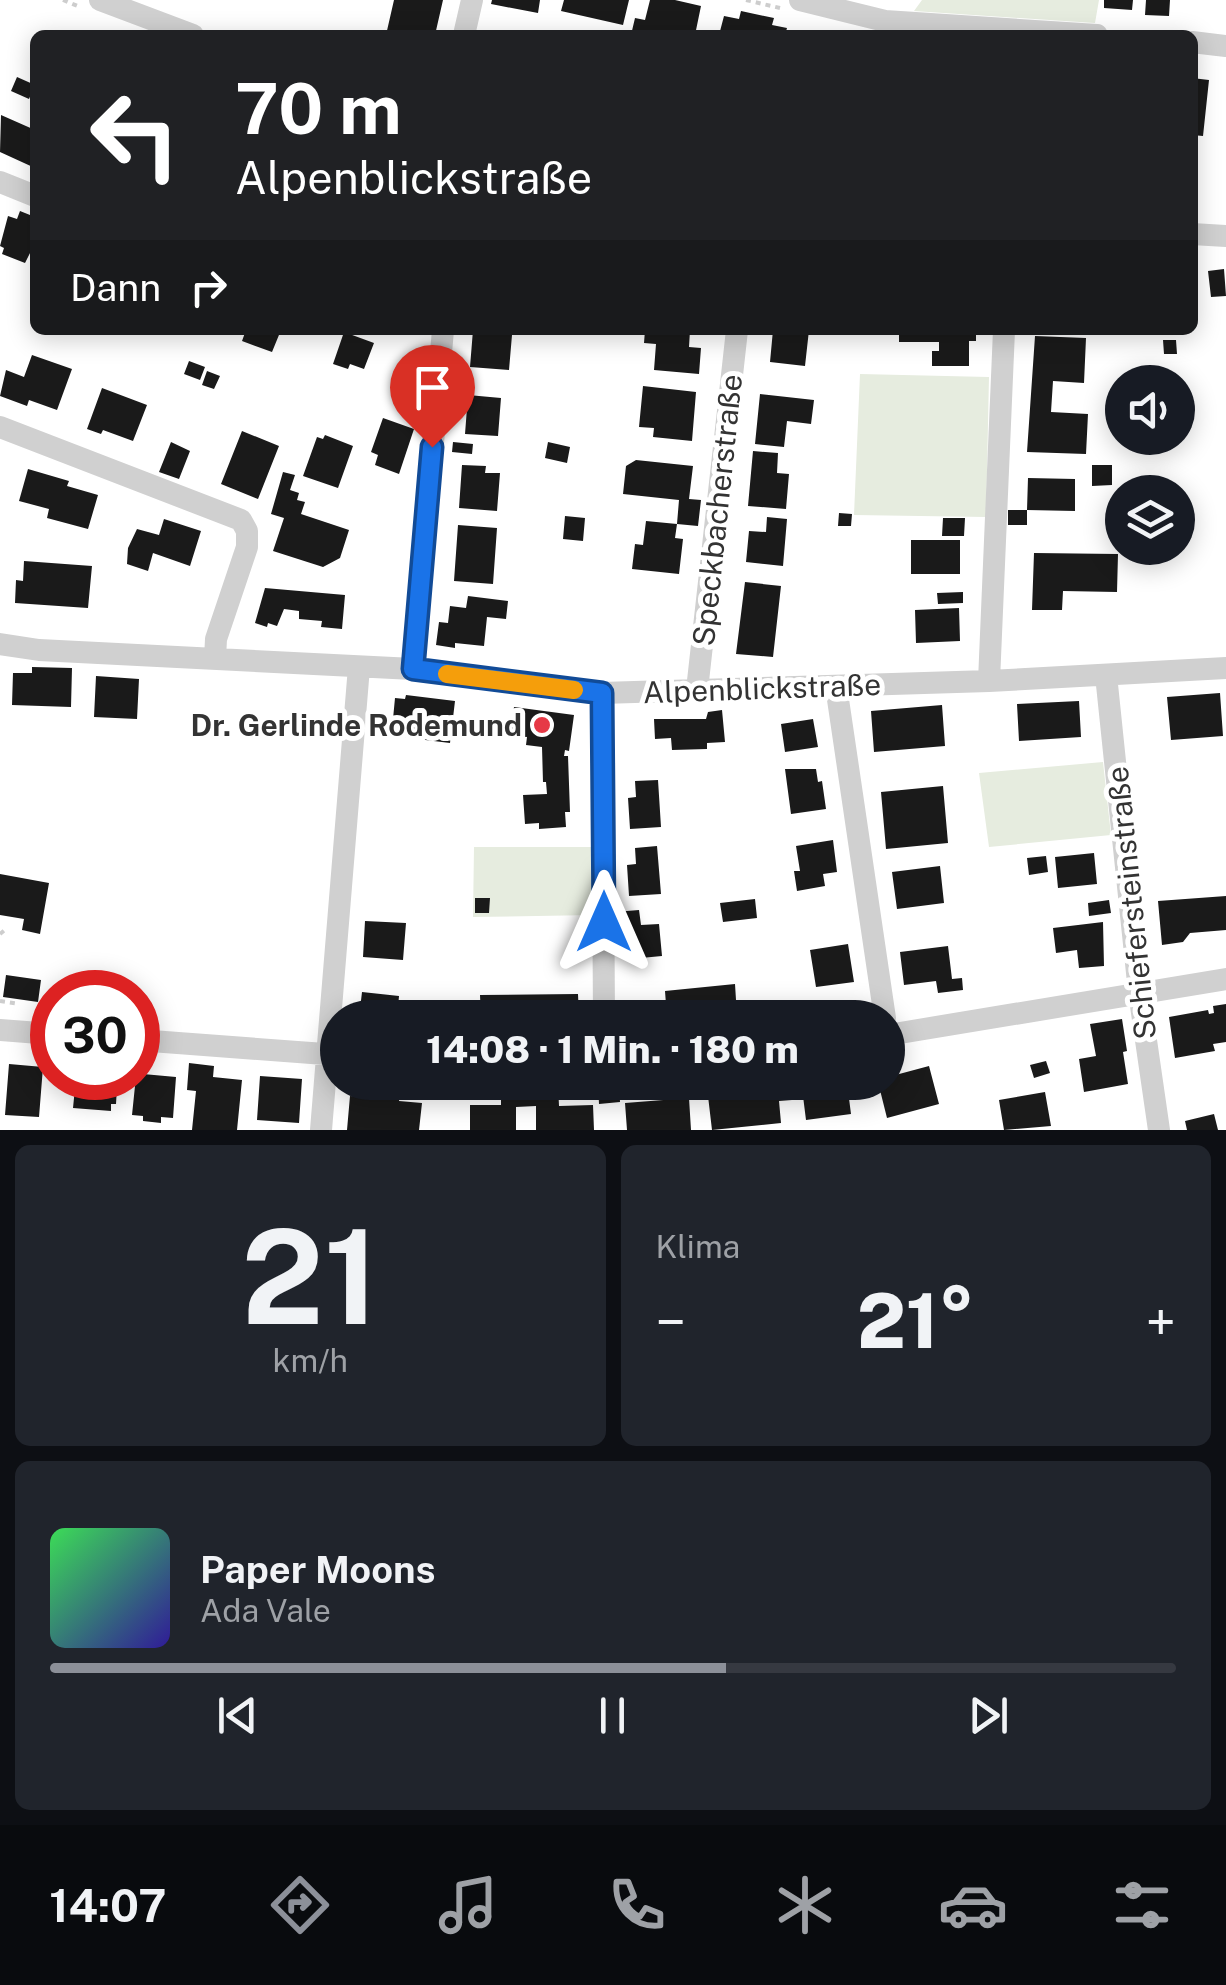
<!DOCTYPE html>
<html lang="de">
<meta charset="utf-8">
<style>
body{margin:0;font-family:"Public Sans",sans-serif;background:#20242c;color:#f1f3f6;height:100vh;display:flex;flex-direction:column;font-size:38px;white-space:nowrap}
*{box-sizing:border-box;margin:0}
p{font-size:32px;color:#9ea1a6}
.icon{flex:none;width:55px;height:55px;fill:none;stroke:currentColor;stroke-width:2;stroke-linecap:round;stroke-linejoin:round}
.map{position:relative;height:1130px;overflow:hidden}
.side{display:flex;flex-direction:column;gap:15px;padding:15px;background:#0d0f14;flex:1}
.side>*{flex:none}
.guide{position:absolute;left:30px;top:30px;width:1168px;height:305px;border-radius:15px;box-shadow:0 5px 25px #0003;background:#202124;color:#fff;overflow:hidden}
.buttons{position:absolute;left:1105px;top:365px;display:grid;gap:20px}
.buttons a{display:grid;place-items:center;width:90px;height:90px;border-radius:50%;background:#171b24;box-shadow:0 5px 25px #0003;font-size:50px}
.speed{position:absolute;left:30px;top:970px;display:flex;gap:20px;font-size:50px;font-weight:700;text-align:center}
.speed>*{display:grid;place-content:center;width:130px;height:130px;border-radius:50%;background:#171b24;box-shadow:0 5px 25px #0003;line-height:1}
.speed .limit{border:15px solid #d22;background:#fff;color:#111}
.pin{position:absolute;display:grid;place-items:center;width:85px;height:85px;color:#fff;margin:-102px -42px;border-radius:50% 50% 50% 0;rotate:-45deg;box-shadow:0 0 10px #0007}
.pin .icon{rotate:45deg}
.me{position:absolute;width:110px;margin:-55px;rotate:0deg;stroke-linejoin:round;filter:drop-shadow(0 0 8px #0008)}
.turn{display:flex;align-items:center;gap:35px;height:210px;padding:0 40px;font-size:45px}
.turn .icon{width:130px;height:130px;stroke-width:2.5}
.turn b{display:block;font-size:70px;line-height:85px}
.then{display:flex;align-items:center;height:95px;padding:0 40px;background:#0003;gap:20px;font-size:38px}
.big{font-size:75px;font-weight:800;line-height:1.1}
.side .tile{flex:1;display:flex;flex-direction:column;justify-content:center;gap:15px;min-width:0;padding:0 35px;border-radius:15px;background:#20242c}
.side .dial{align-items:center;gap:0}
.dial b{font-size:130px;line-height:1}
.song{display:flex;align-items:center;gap:30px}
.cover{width:120px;height:120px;border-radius:15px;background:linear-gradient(135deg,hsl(130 70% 55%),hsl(250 70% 35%))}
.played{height:10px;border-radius:5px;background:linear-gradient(90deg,#8c9099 60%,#363941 60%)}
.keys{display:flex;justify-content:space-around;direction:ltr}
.heat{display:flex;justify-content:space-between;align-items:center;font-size:55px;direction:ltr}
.side .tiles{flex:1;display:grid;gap:15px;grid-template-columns:1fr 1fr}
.tile:last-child{grid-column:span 2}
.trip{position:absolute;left:320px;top:1000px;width:585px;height:100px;border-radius:50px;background:#171b24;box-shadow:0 5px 25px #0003;font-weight:800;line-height:100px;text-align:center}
.tab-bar{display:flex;height:160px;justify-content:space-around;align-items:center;background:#090b0e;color:#9ea1a6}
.tab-bar .icon{width:70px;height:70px}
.tab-bar .active{color:#8c9099}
.tab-bar b{font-size:45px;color:#f1f3f6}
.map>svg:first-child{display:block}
</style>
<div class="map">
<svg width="1226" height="1130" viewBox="0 0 1226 1130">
<rect width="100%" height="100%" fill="#fff"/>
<path fill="#e6ecdf" d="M922,0h177l-4,23 -181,-12z
M860,374l129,3 -3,140 -132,-2z
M1103,762l8,73 -122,12 -10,-74z
M474,847h118l2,68 -121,2z"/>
<path fill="#1a1a1a" d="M394,0h49l-8,35h-49z
M492,0h48l-2,13 -47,-9z
M564,0h65l-6,25 -62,-14z
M650,0h25l26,6 -6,29h-64l4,-17 10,2z
M1104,0h29l-1,10 -28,-2z
M1146,0h24l-1,16 -24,-1z
M741,11l33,7 -2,7 15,3 -2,7h-66l5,-19 15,3z
M17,77l18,8 -6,14 -18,-8z
M1192,78l17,2 -6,56 -11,-1z
M1,115l34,15v38l-35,-16z
M20,211l15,6v26l-10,20 -23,-9 2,-6 -4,-2 8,-30 9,3z
M1224,269l2,27 -15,1 -3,-26z
M246,330h35l-9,22 -30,-11z
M473,330h24v3l15,2 -3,35 -39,-3z
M645,330h45l-1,17 12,1 -2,26 -45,-4 2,-26 -12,-1z
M773,330h36l-4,36 -35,-4z
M899,330h77v11h-7v25h-37v-15h7v-9h-40z
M344,332l30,11 -10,26 -14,-5 -2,5 -15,-5z
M1035,336l51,2 -2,45 -31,-2 -2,31 37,2 -2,40 -59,-2z
M1163,340h13l1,14h-13z
M32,355l40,14 -15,41 -28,-10 -2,6 -27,-10 6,-26 18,7z
M189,361l16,6 -5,13 -16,-6z
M207,371l13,5 -6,13 -12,-4z
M643,386l53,6 -4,49 -39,-4 1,-9 -15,-1z
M102,388l45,17 -14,36 -30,-11 -2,4 -14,-5z
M760,394l54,6 -3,24 -24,-3 -3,26 -29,-3z
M468,395l33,3 -3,38 -33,-2z
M383,418l31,11 -15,45 -24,-9 3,-10 -7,-3z
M242,431l37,15 -21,53 -37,-15z
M325,435l28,11 -15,42 -35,-12 14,-39 6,2z
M171,442l19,9 -11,28 -20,-7z
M453,442l20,2 -1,10 -20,-2z
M548,442l22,5 -3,16 -22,-5z
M753,451l25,2 -1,20 12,1 -3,35 -38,-3z
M636,460l57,6 -4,33 12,1 -3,26 -21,-2 -2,14 8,1 -4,35 -47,-5 3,-25 8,1 3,-24 31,3 2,-24 -56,-6 3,-28z
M462,465l24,1 -1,7h15l-3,38 -38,-3z
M1092,465h20v20l-20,1z
M28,469l41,12 -2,5 31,9 -10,34 -41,-11 2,-9 -30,-8z
M283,472l12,3 -5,15 9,3 -2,7 8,2 -4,12 48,16 -9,28 -17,9 -50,-16 11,-33 -13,-4z
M1028,478l47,1v32l-48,-1z
M1008,510h19v15h-19z
M839,513l13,1 -1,12h-13z
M565,516l20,2 -2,23 -20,-2z
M767,517l20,2 -4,47 -37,-4 3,-31 17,1z
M943,518h22l-1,18h-22z
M164,519l37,12 -11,35 -37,-13 -5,18 -21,-7 1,-16 9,-19 22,6z
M458,525l39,3 -4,56 -39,-3z
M911,540h49v34h-49z
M1034,553l84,1 -1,38 -54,-1 -1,19h-30z
M24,561l68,5 -4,42 -73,-5 1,-23 7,1z
M745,582l36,4 -8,71 -37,-3z
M265,588l80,7 -3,34 -21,-2 1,-6 -23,-2v-8l-15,-2 -7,17 -9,-3 -1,4 -12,-4z
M963,592v11l-25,1 -1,-11z
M468,596l40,5 -2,18 -19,-2 -3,29 -29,-3v5l-19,-3 3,-23 9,1 2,-17 16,2z
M959,608l1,33 -44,2 -1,-33z
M32,667l40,1 -1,39 -59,-2 1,-32h19z
M96,676l43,3 -2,40 -43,-2z
M1220,693l3,43 -52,4 -4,-43z
M406,695l49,6 -5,42 -49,-6 2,-17 -10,-1 2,-21 10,1z
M1079,701l2,36 -62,4 -2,-37z
M942,705l3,41 -71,6 -3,-41z
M514,707l60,8 -5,36 -4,-1 -1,6h4l2,56h-5l1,15 -27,2v-6l-14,1 -2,-29 24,-1 -1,-12h-3l-1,-35 -16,-2 1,-8 -17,-2z
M722,710l3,32 -18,1v6l-35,1 -1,-12 -16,1 -1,-20h52l2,-7z
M813,719l5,28 -33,5 -4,-28z
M785,769h31l2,13 4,-1 4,28 -35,5z
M658,780l3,47 -31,2 -2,-31 8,-1 -1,-16z
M943,786l5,57 -62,6 -5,-57z
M833,840l4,32 -14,2 2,12 -28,5 -3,-20h6l-4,-25z
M657,846l4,48 -32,2 -2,-31 9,-1 -1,-16z
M1094,853l3,31 -39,4 -3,-31z
M1046,856l2,16 -19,3 -2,-17z
M940,866l4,37 -47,6 -5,-37z
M0,874l49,9 -9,51 -18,-4 2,-11 -24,-4z
M1226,896v34l-36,3 -7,9 -21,3 -4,-44z
M475,898h15l-1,15h-14z
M755,899l2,19 -34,4 -3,-19z
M1109,900l2,13 -22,3 -1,-13z
M639,910l2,15 18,-1 3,32 -32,3 -3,-32 -11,1 -1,-16z
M365,921l41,2 -3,37 -40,-3z
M1103,922l1,44 -25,2 -2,-18 -21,3 -3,-25z
M848,944l6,38 -38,5 -6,-37z
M948,946l4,33 10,-1 1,12 -25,3 -2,-12 -32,4 -4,-33z
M6,975l35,5 -3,22 -35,-5z
M735,984l2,32 -70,2 -2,-27z
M362,992l37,4 -2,22h-38z
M578,994l1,24h-98l-1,-23z
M1226,1004v38l-13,2 2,7 -40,7 -6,-41 39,-7 1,4 5,-1 -1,-7z
M1122,1019l5,32 -4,1 5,32 -44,8 -5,-33 17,-3 -6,-32z
M138,1057h6l-1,17 33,3 -3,41 -12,-1v6l-18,-2v-5l-11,-1z
M1046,1061l4,12 -16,5 -4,-13z
M189,1063l25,3 -1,11 29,3 -5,50h-45l4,-39 -9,-1z
M9,1064l34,3 -4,50 -34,-2z
M929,1066l10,38 -52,14 -9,-36h10v-5z
M260,1076l42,3 -3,44 -42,-3z
M76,1078h37v9h4l-1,17h-5v7l-38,-3z
M379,1082l22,2 -2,17 23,2 -3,27h-72l3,-34 27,2z
M619,1082l1,20 -21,2 -1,-21z
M675,1082h28l1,15 -15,1 2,32h-64l-2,-27 51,-4z
M734,1082h18l1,9 13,-1 -1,-8h25l2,18 -13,1 2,22 -69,7 -4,-34 24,-3 -1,-10z
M847,1083l4,31 -45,6 -4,-32z
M558,1085l1,21 34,-1 1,25h-58v-24l-20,1v23h-46v-25h31v-19z
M1045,1092l6,34 -47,4 -5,-30z
M1214,1114l4,16h-31l-2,-9z"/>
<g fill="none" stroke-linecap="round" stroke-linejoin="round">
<path stroke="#cdcdcd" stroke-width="4" stroke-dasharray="5 5" stroke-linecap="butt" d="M63,0l17,7
M746,0l34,8
M0,934l6,-5
M0,1001l19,3"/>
<path stroke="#d0d0d0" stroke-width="22" d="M100,0l93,35
M800,0l85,21 212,14
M464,35l8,-35
M1192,42l34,4
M0,182l35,14
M1192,234l34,2
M0,427l241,93 6,11v16l-31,92 -1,20
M0,644l39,6 374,19 189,24 387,-12 237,-13
M413,669l30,-339
M1106,675l33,317 20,138
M989,681l15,-351
M836,686l49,332
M697,690l40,-360
M602,693l2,325
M0,1030l52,4
M888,1035l338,-56
M138,1040l200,15
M321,1130l38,-463"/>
</g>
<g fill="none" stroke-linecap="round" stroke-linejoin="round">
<g stroke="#114b97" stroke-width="25">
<path id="route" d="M432,447l-19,222 189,24 2,229"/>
</g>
<use href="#route" stroke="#1a73e8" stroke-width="18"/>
<path stroke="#f59e0b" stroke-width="18" d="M447,674l127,16"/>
</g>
<circle fill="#e63946" stroke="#fff" stroke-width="4" cx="542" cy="725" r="10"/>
<g text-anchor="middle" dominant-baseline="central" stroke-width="10" stroke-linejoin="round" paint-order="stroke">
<g font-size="30" fill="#333" stroke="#fff">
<text transform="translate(717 510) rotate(-84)">Speckbacherstraße</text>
<text transform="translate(762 688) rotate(-2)">Alpenblickstraße</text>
<text transform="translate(1131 903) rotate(-96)">Schiefersteinstraße</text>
</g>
<g font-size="30" font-weight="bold" fill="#333" stroke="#fff" text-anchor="end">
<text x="522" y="725">Dr. Gerlinde Rodemund</text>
</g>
</g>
</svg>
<div class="buttons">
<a><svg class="icon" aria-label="sound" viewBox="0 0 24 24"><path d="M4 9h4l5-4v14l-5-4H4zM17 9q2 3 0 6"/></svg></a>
<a><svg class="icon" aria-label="layers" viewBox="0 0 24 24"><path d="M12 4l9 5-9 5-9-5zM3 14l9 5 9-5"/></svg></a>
</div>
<div class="speed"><div class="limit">30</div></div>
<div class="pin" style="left:432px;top:447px;background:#d93025"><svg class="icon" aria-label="arrive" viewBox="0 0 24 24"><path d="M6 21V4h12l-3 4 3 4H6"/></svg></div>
<svg class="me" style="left:604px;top:922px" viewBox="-20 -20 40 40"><path d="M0-17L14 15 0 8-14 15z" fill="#1a73e8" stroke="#fff" stroke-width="4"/></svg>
<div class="trip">14:08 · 1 Min. · 180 m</div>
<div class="guide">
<div class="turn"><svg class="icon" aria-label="left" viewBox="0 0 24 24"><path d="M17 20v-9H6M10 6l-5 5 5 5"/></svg><div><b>70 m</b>Alpenblickstraße</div></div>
<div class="then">Dann<svg class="icon" aria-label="right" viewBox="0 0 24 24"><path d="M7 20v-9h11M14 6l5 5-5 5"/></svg></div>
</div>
</div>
<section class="side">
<div class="tiles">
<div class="tile dial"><b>21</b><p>km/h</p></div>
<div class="tile"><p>Klima</p>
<div class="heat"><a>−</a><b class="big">21°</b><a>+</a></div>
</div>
<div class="tile">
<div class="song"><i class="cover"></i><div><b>Paper Moons</b><p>Ada Vale</p></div></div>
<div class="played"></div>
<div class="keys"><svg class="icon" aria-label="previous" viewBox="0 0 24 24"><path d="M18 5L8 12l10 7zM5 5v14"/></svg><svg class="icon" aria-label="pause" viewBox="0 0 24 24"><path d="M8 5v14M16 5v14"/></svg><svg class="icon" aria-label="next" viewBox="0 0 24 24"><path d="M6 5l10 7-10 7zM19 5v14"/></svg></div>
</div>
</div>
</section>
<nav class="tab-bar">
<b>14:07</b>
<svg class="icon active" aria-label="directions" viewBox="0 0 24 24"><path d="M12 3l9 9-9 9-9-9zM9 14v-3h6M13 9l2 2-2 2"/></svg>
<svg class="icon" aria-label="music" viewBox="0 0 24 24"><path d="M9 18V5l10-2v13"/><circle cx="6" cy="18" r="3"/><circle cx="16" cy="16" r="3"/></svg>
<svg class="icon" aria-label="phone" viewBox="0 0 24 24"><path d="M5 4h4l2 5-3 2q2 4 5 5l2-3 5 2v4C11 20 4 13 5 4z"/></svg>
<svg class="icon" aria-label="climate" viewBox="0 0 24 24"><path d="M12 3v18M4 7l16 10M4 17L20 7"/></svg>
<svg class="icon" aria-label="car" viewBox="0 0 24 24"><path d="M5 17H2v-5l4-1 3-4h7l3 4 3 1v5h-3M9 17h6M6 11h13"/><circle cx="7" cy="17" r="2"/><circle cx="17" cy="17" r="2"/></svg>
<svg class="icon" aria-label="filters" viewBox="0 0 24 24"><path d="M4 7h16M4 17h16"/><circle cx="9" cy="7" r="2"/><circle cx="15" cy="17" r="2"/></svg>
</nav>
